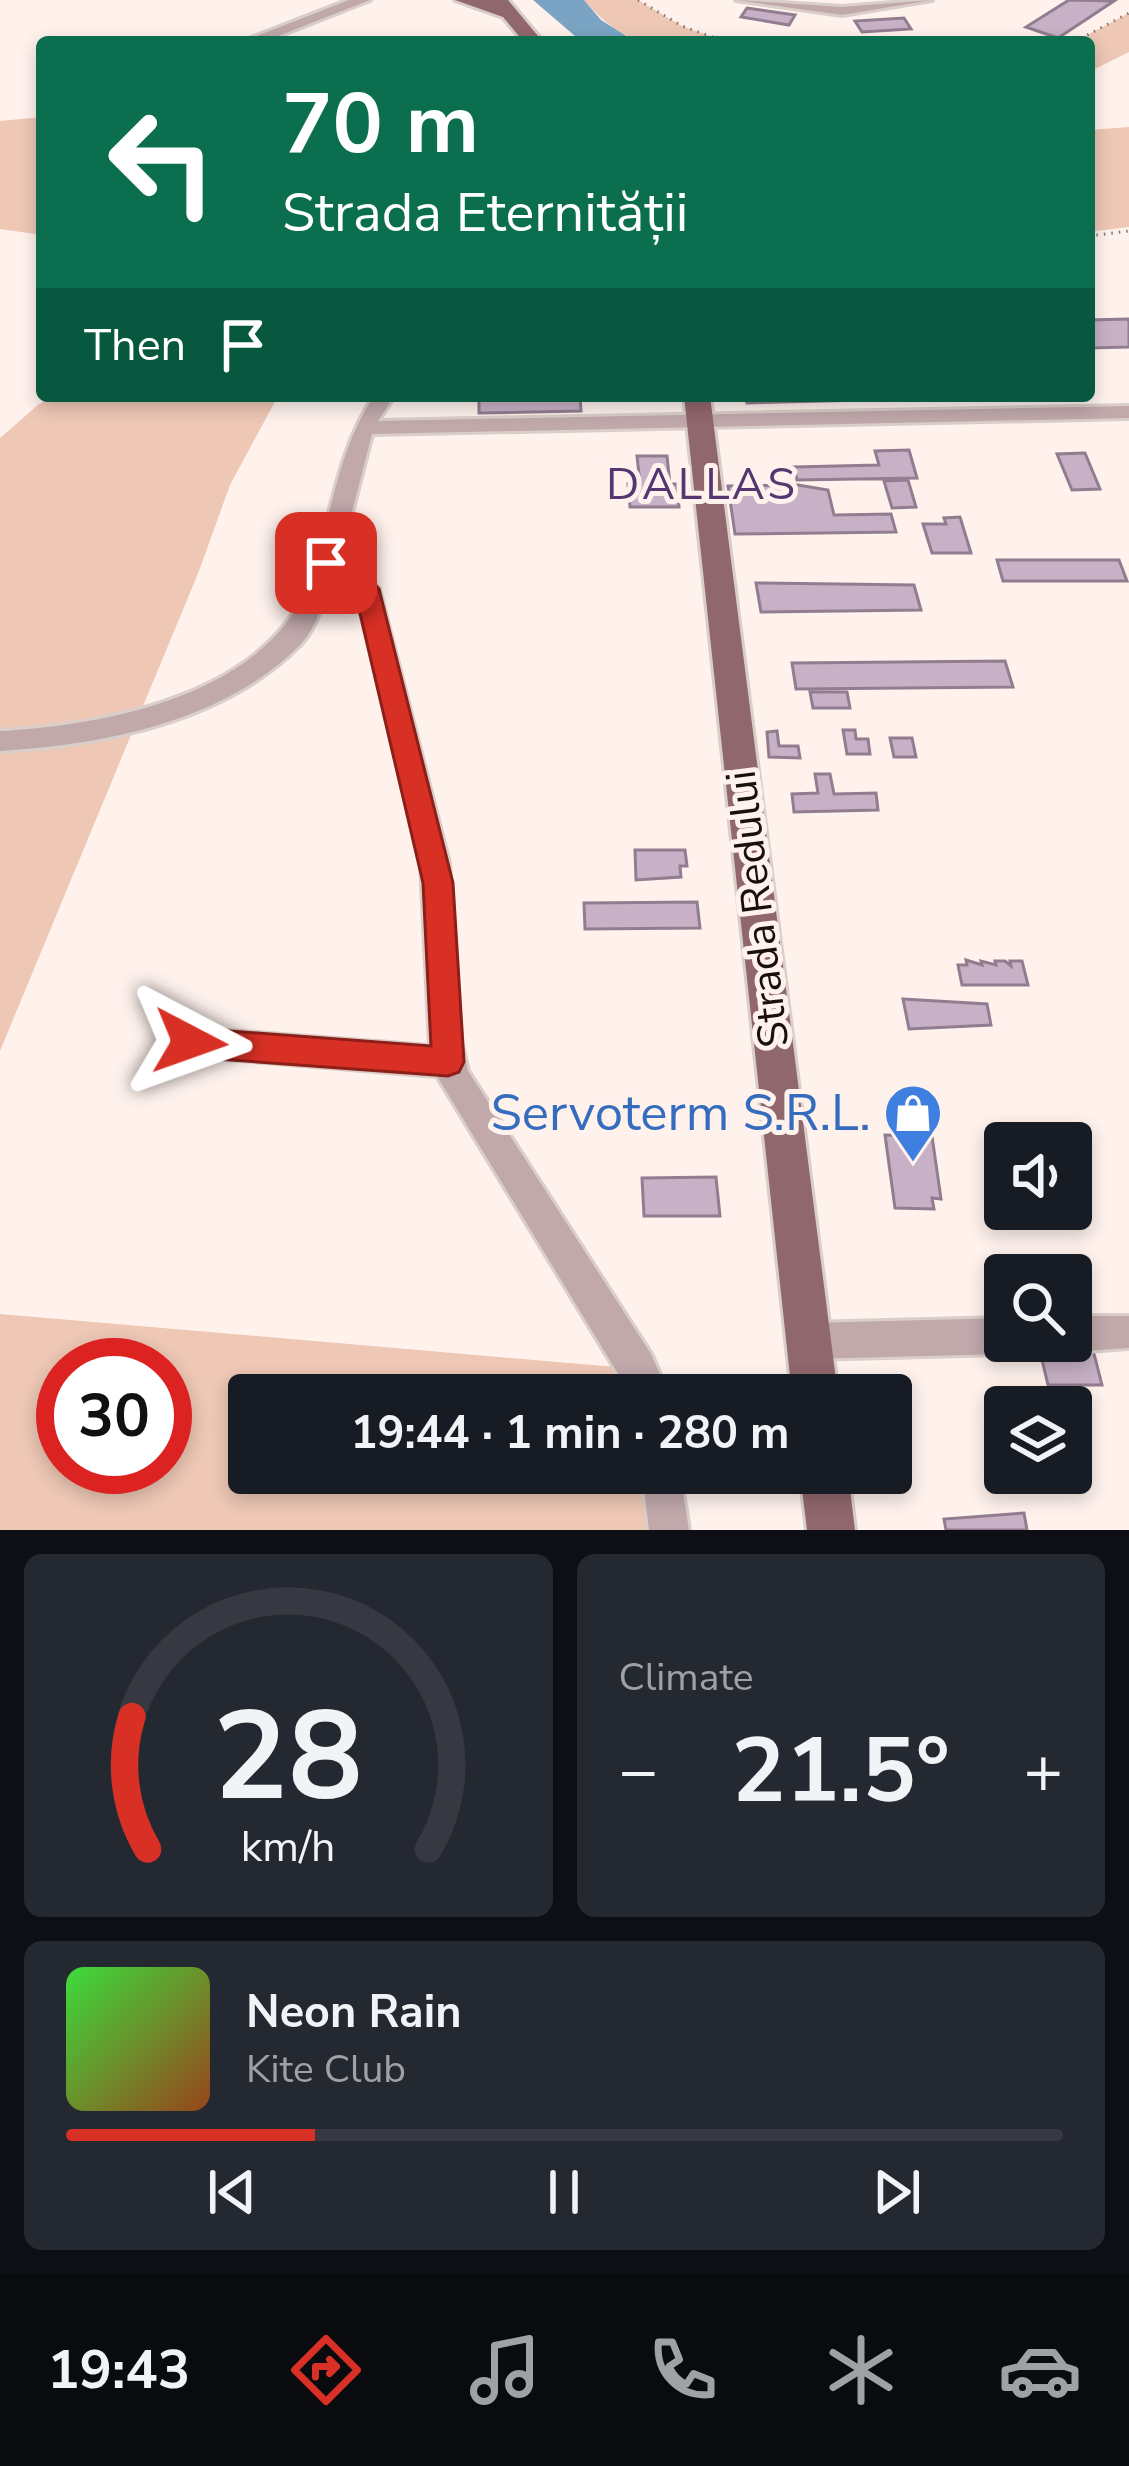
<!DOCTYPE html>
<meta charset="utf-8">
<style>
body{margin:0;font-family:"Nunito Sans",sans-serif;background:#242831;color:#f1f3f6;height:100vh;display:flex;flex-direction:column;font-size:45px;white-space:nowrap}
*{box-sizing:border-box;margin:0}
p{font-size:39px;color:#9ea1a6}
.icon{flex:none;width:66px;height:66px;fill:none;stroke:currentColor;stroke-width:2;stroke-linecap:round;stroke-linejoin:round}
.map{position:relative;height:1530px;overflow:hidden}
.sheet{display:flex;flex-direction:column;gap:24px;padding:24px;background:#0d0f14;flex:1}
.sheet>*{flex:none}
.hud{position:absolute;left:36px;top:36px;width:1059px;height:366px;border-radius:12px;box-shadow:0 6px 18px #0003;background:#0b6e4f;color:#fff;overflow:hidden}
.buttons{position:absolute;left:984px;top:1122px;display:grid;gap:24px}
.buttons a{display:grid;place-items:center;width:108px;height:108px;border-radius:12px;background:#171b24;box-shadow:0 6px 18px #0003;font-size:60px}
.speed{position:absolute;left:36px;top:1338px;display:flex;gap:24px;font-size:60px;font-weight:700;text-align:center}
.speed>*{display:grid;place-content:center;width:156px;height:156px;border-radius:50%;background:#171b24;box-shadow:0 6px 18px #0003;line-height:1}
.speed .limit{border:18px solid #d22;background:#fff;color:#111}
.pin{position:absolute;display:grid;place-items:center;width:102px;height:102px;color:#fff;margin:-51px;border-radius:24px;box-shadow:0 6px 18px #0006}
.me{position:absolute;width:132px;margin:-66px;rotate:94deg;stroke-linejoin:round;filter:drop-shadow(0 0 9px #0008)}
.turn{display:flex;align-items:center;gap:42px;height:252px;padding:0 48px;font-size:54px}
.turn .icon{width:156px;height:156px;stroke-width:2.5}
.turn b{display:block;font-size:84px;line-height:102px}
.then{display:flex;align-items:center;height:114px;padding:0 48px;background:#0003;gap:24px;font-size:45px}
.big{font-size:90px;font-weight:700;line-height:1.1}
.sheet .tile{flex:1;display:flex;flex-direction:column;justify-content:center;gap:18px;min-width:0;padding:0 42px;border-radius:18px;background:#242831}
.sheet .dial{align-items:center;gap:0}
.dial svg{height:312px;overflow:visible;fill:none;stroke:#363941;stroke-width:7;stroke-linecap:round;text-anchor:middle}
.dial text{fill:#f1f3f6;stroke:none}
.song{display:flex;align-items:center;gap:36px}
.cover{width:144px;height:144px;border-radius:18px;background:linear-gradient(135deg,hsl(120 70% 55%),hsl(20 70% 35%))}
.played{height:12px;border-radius:6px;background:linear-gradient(90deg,#d93025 25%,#363941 25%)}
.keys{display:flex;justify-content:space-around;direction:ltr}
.heat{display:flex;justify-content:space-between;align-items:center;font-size:66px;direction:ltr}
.sheet .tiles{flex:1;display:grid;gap:24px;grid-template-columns:1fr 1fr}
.tile:last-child{grid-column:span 2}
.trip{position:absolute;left:228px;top:1374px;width:684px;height:120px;border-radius:12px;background:#171b24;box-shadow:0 6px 18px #0003;font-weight:700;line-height:120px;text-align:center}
.tabs{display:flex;height:192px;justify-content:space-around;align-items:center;background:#090b0e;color:#9ea1a6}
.tabs .icon{width:84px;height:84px}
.tabs .selected{color:#d93025}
.tabs b{font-size:54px;color:#f1f3f6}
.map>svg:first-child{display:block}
</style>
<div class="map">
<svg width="1129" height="1530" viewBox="0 0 1129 1530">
<rect width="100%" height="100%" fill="#fff2ed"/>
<path fill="#eec7b5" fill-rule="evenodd" d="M584,0h54l44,26 44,16c-66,0 -95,13 -142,-42z
M1129,13v39l-40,20v-30h-15z
M42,117v118l-42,-6v-108z
M1129,127v100l-40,5v-102z
M55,396h223l-48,89 -31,86 -199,480v-613l39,-34z
M0,1314l616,53 6,28h-373v78h389l12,57h-650zM63,1365h102v102h-102z"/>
<path fill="#7ba4c4" d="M533,0h51l17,20 35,22h-54z"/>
<path fill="#c8b1c6" stroke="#927d90" stroke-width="3" d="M1069,0l45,1 -56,37 -32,-11z
M747,8l48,7 -6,10 -48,-8z
M904,18l7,11 -49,3 -7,-11z
M1129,319v28l-40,1v-28z
M745,396h159l1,3 -158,4z
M580,397l1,14 -102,2v-15z
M909,450l8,28 -120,2 -3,-13 85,-2 -4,-14z
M1085,453l15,36 -28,1 -15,-36z
M637,456h30l3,28h7l2,23h-49l-2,-23h12z
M908,480l8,27 -24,1 -8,-27z
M798,485l30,5 6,25 57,-1 5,18 -161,2 -7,-48z
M960,517l11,36h-39l-9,-29h23l-2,-6z
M997,560h122l8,21h-124z
M756,583l158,2 7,25 -160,2z
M1005,661l8,26 -217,2 -4,-26z
M810,692h37l3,16h-37z
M843,730h12l1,9h12l2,15h-23z
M777,731l2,15h19l2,12 -31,-1 -2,-25z
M890,738h22l4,19h-22z
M815,774h15l4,20 42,-1 2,17 -84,2 -2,-18 26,-1z
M635,850h50l2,16h-7l1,11 -45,3z
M697,902l3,26 -115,1 -1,-26z
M966,960l16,5 -1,-4 15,4 -1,-4h10l6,5 -1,-5h12l6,24h-66l-4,-20h9z
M903,999l84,5 4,21 -82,4z
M885,1135l47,1 9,63 -9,-1 2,11 -39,-1z
M716,1177l4,39h-76l-2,-38z
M1092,1346l10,39h-54l-9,-38z
M1024,1513l3,17h-81l-2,-11z"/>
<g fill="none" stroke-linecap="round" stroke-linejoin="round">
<g stroke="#dacec9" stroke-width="6">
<path id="minor" d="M349,0h21l-107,42 -14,-3z
M736,0l106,7 90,-7 -90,15z
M374,396h20l-16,25 751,-15v12l-757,16 -32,125 15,4 24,26 70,274 12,179 7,29 183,283 18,41h-38l-194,-319 -247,-20 -11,-4 -5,-10 5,-10 11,-4 240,18 -9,-183 -65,-271 -17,-17c-15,18 -20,50 -39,70 -76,77 -198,100 -300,106v-20c109,-6 271,-37 311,-154 21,-61 26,-126 63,-181z
M1071,1316h58v32l-58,4 -13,-5 -2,-6h15z
M1005,1318v23h16l-3,8 -13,5 -196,5 -13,-5 -5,-13 5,-13 13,-5z
M642,1473h38l9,57h-40z"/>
</g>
<g stroke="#dacec9" stroke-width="6">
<path id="major" d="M455,0h53l35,42h-19l-21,-25z
M684,396h26l128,999h-46z
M800,1473h48l7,57h-48z"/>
</g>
<path stroke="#837873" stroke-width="3" stroke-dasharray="1.5 6" stroke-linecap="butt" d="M638,0l44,26 44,16
M1074,42l55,-29
M1089,236l40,-5"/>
<use href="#minor" fill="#c0a8ab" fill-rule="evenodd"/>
<use href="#major" fill="#91676e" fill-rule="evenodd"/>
</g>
<path fill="#d93025" stroke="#8d1f18" stroke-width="3" d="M326,555l30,9 23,25 74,294 11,179 -5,10 -11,4 -258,-19 -11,-4 -5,-11 5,-10 11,-4 241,18 -8,-163 -68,-291 -16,-17 -22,-6v-12z"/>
<defs>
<g id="shop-pin" transform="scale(3)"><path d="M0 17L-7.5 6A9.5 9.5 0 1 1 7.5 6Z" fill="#3f7fe0" stroke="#fff2ed"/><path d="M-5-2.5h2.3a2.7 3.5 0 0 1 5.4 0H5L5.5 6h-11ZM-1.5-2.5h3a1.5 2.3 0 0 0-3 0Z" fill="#fff"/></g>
</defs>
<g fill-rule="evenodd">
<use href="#shop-pin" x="913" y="1113"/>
</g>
<g text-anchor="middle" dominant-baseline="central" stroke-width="10" stroke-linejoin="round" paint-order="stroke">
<g font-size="42" fill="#19100b" stroke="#fff2ed">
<text transform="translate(758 909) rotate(-97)">Strada Redului</text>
</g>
<g font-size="45" letter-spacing="3" fill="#563670" stroke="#fff2ed">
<text x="702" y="484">DALLAS</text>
</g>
<g font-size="51" fill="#366cbe" stroke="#fff2ed" text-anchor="end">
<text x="871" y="1113">Servoterm S.R.L.</text>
</g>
</g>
</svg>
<div class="buttons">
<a><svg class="icon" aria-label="sound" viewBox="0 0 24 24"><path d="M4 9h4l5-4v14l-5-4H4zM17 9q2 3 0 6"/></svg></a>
<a><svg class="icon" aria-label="search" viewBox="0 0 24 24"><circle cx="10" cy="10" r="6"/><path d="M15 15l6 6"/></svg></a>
<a><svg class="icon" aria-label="layers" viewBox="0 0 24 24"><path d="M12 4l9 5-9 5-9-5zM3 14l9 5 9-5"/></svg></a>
</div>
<div class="speed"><div class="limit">30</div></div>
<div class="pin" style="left:326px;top:563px;background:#d93025"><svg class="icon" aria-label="arrive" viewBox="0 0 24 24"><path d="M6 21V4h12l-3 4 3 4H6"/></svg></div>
<svg class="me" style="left:190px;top:1042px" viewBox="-20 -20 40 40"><path d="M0-17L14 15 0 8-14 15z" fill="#d93025" stroke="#fff" stroke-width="4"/></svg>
<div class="trip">19:44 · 1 min · 280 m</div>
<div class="hud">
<div class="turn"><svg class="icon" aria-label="left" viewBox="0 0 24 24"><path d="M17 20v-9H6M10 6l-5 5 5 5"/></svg><div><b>70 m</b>Strada Eternității</div></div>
<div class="then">Then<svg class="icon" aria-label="arrive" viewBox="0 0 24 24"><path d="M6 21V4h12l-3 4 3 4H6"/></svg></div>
</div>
</div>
<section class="sheet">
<div class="tiles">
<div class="tile dial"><svg viewBox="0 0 100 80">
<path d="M14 69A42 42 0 1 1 86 69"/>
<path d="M14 69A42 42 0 0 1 10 35" stroke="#d93025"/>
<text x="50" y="56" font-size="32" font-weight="700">28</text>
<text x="50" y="72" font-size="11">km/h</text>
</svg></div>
<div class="tile"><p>Climate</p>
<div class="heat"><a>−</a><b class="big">21.5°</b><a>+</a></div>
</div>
<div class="tile">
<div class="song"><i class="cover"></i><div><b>Neon Rain</b><p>Kite Club</p></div></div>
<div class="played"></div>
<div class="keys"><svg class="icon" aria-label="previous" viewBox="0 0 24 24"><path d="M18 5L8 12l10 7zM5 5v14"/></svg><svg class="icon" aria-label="pause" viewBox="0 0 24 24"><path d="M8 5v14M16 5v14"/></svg><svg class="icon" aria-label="next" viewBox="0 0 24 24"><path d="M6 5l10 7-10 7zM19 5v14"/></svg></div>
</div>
</div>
</section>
<nav class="tabs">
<b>19:43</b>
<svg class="icon selected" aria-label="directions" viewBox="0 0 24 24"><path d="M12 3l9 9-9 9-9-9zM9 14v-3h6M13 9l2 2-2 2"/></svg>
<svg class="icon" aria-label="music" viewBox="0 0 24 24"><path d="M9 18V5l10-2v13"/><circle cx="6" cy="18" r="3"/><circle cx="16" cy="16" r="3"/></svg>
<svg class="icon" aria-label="phone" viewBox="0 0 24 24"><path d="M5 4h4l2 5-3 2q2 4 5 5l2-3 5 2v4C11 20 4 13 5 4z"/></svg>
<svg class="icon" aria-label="climate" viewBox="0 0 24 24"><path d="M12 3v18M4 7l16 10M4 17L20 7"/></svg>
<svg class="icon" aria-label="car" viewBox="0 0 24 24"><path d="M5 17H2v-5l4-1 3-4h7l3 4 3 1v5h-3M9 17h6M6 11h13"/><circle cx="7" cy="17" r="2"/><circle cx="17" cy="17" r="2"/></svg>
</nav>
